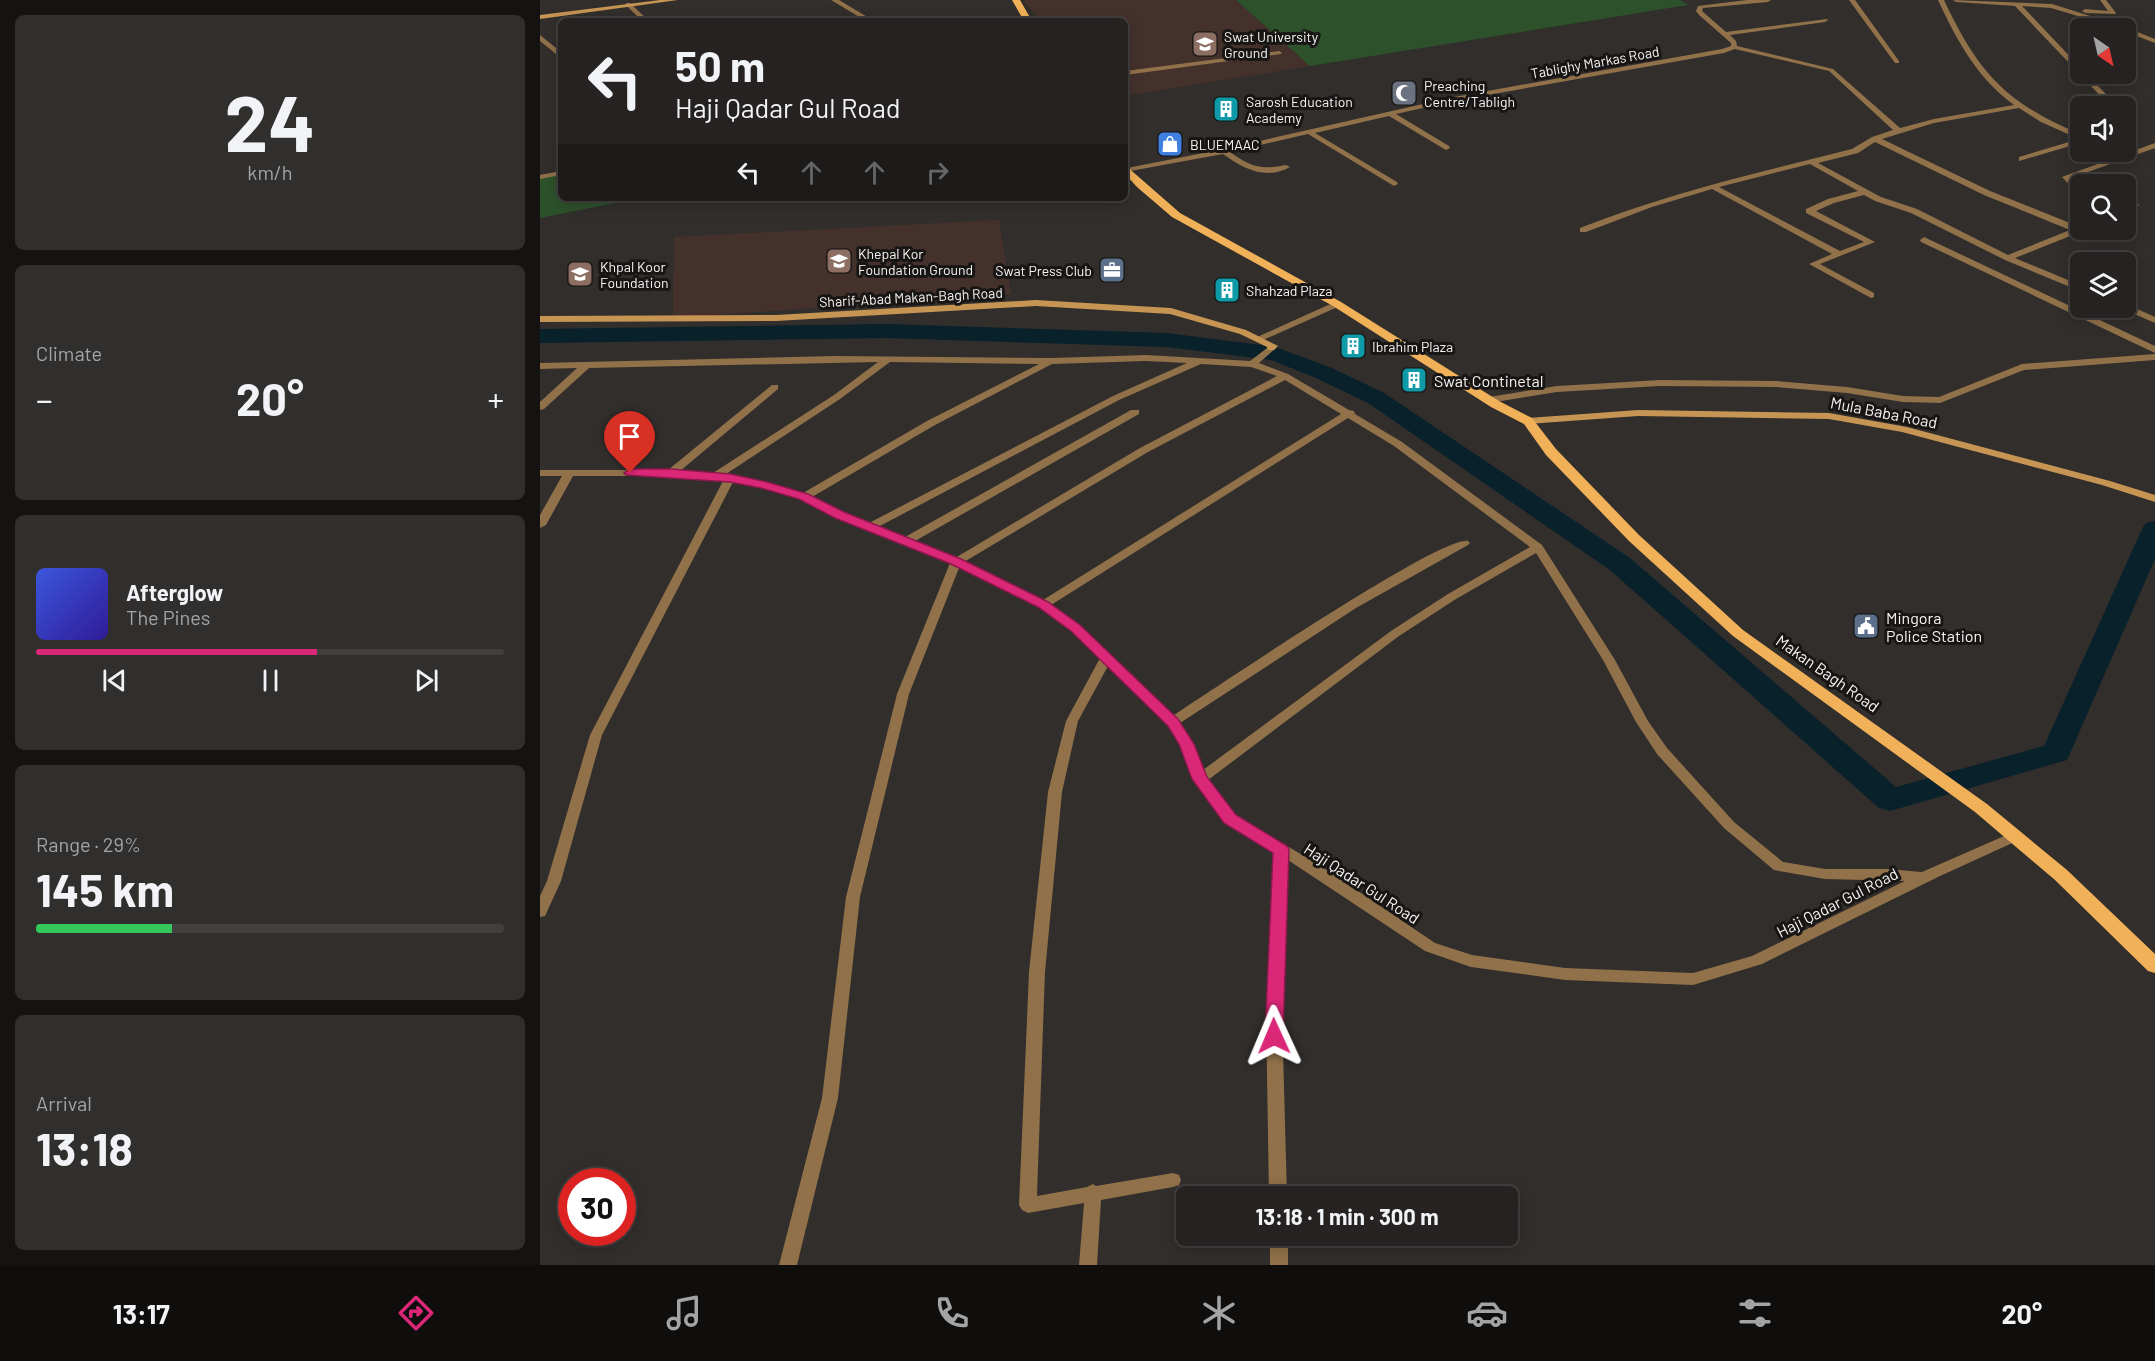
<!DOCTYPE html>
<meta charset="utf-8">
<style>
body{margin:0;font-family:Barlow,sans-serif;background:#312f2e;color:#f1f3f6;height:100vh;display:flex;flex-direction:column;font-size:22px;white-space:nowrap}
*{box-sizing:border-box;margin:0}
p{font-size:20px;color:#a3a4a5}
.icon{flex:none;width:33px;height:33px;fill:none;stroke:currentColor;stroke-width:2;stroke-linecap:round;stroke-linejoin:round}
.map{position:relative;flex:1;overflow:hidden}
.drawer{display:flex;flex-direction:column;gap:15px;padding:15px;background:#141312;width:540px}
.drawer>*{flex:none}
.guide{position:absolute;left:18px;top:18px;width:570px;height:183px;border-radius:9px;box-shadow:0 3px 15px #0003,0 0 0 2px #423f3f;background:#252221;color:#f1f3f6;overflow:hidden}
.needle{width:39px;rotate:146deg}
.buttons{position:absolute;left:1530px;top:18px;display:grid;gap:12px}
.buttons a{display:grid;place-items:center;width:66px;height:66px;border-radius:9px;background:#252221;box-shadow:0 3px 15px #0003,0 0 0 2px #423f3f;font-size:30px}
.speed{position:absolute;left:18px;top:1168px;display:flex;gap:12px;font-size:30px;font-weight:700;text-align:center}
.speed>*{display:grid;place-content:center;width:78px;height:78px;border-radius:50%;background:#252221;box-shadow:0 3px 15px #0003,0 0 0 2px #423f3f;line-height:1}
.speed .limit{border:9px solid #d22;background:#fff;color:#111}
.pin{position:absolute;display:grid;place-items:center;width:51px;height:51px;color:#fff;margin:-62px -26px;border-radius:50% 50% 50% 0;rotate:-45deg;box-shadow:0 0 6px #0007}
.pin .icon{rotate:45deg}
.me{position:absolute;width:66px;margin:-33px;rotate:359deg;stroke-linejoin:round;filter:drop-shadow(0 0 4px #0008)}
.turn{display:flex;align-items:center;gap:21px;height:126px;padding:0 18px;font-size:27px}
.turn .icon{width:78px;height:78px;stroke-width:2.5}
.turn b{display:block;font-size:42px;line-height:51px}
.lanes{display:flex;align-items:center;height:57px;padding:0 18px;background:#0003;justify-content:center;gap:30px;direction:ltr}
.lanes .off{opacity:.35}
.big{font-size:45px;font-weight:700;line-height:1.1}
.drawer .tile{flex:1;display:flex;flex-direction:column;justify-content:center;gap:9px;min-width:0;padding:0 21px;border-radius:9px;background:#312f2e}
.drawer .dial{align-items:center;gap:0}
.dial b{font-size:78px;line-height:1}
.song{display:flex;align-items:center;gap:18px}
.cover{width:72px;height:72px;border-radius:9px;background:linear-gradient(135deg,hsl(230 70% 55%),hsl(250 70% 35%))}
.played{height:6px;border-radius:3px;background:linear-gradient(90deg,#db2777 60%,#423f3f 60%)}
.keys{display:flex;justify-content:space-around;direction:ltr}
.heat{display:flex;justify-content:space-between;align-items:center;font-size:33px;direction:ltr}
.charge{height:9px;border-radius:4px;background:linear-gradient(90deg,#34c759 29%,#423f3f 0)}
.trip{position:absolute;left:636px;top:1186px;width:342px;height:60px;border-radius:9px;background:#252221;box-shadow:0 3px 15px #0003,0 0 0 2px #423f3f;font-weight:700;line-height:60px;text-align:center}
.dock{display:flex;height:96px;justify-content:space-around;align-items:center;background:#0f0e0d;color:#a3a4a5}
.dock .icon{width:42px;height:42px}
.dock .on{color:#db2777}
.dock b{font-size:27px;color:#f1f3f6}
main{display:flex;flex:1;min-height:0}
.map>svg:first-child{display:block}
</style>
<main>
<section class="drawer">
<div class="tile dial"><b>24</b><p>km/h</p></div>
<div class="tile"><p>Climate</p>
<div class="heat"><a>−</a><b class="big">20°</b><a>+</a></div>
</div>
<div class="tile">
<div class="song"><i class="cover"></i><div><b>Afterglow</b><p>The Pines</p></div></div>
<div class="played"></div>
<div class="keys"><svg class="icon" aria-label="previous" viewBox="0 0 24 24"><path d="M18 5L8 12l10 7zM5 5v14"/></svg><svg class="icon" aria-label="pause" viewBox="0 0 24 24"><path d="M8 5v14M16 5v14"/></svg><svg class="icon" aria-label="next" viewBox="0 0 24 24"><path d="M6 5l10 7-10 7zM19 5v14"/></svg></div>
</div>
<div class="tile"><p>Range · 29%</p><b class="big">145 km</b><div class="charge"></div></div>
<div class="tile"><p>Arrival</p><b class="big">13:18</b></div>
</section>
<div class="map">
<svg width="1615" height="1265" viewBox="0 0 1615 1265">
<rect width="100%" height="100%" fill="#312e2c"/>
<path fill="#44312c" d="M483,0h213l74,66 -185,30v-75h-84z
M459,220l12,74 -338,24 1,-81z"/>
<path fill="#2d512b" d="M696,0h444l8,5 -378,61z
M21,173v25l74,1 -95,19v-41z"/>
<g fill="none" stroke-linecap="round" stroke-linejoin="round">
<path fill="#08212b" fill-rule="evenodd" d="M347,324l280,9 108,14 57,21 52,25 246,165 266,229 148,-41 98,-217 4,-6 9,-2v38l-88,201 -177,51 -11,-3 -269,-238 -242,-167 -52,-25 -45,-18 -104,-13 -280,-9 -347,5v-14z"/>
<path fill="#907149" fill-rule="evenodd" d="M291,0h8l35,21h-8z
M1207,0h24l-3,2 -65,6 -1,3 24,21 101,-13 1,1 -3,2 -95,13 6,6 1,5 96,23 67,59 34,-9 80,-14c-37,-27 -57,-64 -76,-105h6c35,74 61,102 136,134v9l-61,18v-4l60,-18 -38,-17 -22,-14 -85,15 -52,16 108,52 90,36v3h3l-3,2 -65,26 65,27v6l-75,-31 -94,-47 -36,-12 -11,-6 -30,8 -18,8 59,31 -55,22 54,29v4l-3,1 -62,-34 23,-10 -120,-65 -60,18 -66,25h-6v-4c88,-35 180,-56 272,-79l20,-12 21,-7 -64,-59 -94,-22 -11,4 -270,48 -58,13 53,32 1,2 -4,2 -57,-34 -74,17 82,49 1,2 -4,2 -86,-52 -78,18c21,15 30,18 56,13l4,2c-24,14 -48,1 -67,-13l-98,18v-4h2l97,-19 230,-52 268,-48 9,-3v-3l-32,-28 -3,-4 2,-5zM1335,142l109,53 86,35 -62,25 -91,-46 -36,-12 -63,-34 40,-10zM1270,164l48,27 -30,8 -22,10v4l58,29 -24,9 -121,-64z
M1309,0h6l44,61v2h-4z
M1413,0l99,4 73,23 30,12v4l-29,-11v-4h-8l-67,-20 -29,-2 58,61v7h6l32,32h-8l-95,-100 -59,-4z
M1560,0h6l10,13 -1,1 -30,-1 -3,-2 3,-2 23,2z
M86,3h4l19,18h-7l-16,-16z
M0,35l21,17v6l-21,-17z
M739,51l3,2 -1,1 -156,21v-4z
M1615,143v5l-84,30 9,9v6h-3l-15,-16z
M21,171v4l-21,4v-4z
M1593,203l7,2 -14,6v-5z
M1384,237l231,109v7l-234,-111 -1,-2z
M797,301l3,1v4l-77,34 -3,1 -5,-3z
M1586,304l29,13v6l-32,-14 -1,-1h4z
M731,345l5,3 -17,15 29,11 61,36 5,1 1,3 47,28 140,103 73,115 33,61 19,27 67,74 49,40 42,7h62l35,3 89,-39h10l2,3 -2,3 -83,38 -176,87 -69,21 -128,-5 -94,-13 -46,-16 -137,-91 -6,153 5,184h-18l-3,-184 8,-162 -49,-29 -32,-43 -12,-35 -13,-19 -60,-59 -30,55 -16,71 -17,180 -8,224 50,-9 6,-3 3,2 77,-13 6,2 2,5 -2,5 -6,2 -72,13 -4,65h-18l5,-62 -56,10 -6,-3 -3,-5 10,-233 19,-180 18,-71 34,-63 -28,-27 -33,-23 -80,-40 -50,126 -49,203 -22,201 -41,167h-18l43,-167 24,-201 51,-203 53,-131 -114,-46 -36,-18 -39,-12 -28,-5 -131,253 -41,146 -16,35 -5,1v-21l7,-15 43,-146 133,-254 -52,-5h-98l-27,49 -6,3v-13l22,-39h-22v-6h128l104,-85h6v4l-98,82 33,2 121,-78 44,-33 -289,6 -45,41 -4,1v-8l37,-34 -37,1v-6l295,-7 217,2 94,-3 104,6zM606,361l41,2 -74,33 -244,127 -57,-26 123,-72 117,-61zM350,362l149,2 -112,57 -124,72 -40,-12 -37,-7 114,-75zM661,364l50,3 26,9 -137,72 -185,110 -40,-17 224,-127v-4h-8l-226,127 -27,-10 241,-127zM745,380l56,34 -298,186 -79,-38 184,-110zM808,418l46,28 136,101 -82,47 -57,37 -188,139 -9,-26 -14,-21 176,-115 112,-63 2,-2 -2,-2c-27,-6 -257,150 -294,174l-94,-90 -29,-20zM996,553l67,107 33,62 21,32 67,74 50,42 5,1 46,8 80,2 -153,75 -59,17 -128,-5 -93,-13 -37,-12 -117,-79 -83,-48 -27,-36 191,-144 57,-37z
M1615,354v6l-131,10 -84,33 -37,-1 -56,-9 -71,-6 -116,-1 -103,6 -68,11 -5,-3 5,-3 68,-11 103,-6 116,1 71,6 56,9 36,1 83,-33z
M730,1236h18v29h-18z"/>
<path fill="#c79553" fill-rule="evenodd" d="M120,0h18l-138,19v-4z
M496,300l135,8 75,22 32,16 -4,4h-6l-1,-3 -27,-13 -70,-20 -134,-8 -260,15 -236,1v-6l236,-1z
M1098,410l191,3 78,14 203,54 45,14v7l-53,-17 -200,-53 -73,-13 -191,-3 -110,8 -5,-3 5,-3z"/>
<path fill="#f1b159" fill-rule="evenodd" d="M472,0h8l12,21h-8z
M585,165l55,48 161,89 158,99 33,17 24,31 83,86 104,95 244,174 80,66 88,84v19l-7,-2 -93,-91 -80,-68 -242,-176 -104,-95 -83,-86 -22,-31 -33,-17 -158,-101 -161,-89 -35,-30 -12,-13z"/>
</g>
<path fill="#db2777" stroke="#8e194d" stroke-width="1.5" d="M90,469h41l59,5 37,8 41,12 36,18 117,47 87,43 32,23 98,94 16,25 13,33 29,38 51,31 2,4 -6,186 -2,5 -7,2 -6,-2 -3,-5 8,-183 -49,-30 -32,-44 -13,-35 -11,-18 -97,-95 -33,-24 -87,-43 -116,-46 -36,-19 -38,-11 -31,-6 -104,-7 -2,-2z"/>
<defs>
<g id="university-square" transform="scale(1.35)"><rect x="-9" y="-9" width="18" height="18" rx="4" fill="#8d6e63" stroke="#181615"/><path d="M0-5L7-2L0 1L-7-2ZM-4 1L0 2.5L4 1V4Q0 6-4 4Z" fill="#fff"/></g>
<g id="mosque-square" transform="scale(1.35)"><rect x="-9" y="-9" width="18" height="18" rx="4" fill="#6b7280" stroke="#181615"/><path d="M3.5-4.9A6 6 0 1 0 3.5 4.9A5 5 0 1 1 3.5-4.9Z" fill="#fff"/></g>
<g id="building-square" transform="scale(1.35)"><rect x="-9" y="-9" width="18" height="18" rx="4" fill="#0f9aa8" stroke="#181615"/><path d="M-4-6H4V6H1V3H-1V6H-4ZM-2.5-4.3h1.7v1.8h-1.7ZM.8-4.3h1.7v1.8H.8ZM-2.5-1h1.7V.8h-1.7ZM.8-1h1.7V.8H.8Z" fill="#fff"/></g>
<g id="shop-square" transform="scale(1.35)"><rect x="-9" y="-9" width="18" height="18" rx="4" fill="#3f7fe0" stroke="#181615"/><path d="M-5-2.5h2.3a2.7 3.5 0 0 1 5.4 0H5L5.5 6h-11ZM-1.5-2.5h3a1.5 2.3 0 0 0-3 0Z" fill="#fff"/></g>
<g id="office-square" transform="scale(1.35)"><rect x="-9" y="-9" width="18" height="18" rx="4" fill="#5c6f8a" stroke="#181615"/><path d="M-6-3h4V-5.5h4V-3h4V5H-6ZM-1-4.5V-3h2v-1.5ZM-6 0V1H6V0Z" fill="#fff"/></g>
<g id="civic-square" transform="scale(1.35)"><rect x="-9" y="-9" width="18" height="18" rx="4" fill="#5c6f8a" stroke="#181615"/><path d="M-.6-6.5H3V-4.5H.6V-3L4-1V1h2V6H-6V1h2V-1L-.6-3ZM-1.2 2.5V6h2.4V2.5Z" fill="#fff"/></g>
</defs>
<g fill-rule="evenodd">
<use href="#university-square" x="665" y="44"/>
<use href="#mosque-square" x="864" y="93"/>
<use href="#building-square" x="686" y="109"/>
<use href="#shop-square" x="630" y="144"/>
<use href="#university-square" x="299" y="261"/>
<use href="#office-square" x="572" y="270"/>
<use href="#university-square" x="40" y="274"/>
<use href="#building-square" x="687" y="290"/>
<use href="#building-square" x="813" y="346"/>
<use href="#building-square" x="874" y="380"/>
<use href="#civic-square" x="1326" y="626"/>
</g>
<g text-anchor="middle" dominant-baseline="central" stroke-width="6" stroke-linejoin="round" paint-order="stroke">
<g font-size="14" fill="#f6f4f3" stroke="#181615" text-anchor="start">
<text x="684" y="36">Swat University<tspan x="684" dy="16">Ground</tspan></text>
<text x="884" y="85">Preaching<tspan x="884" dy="16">Centre/Tabligh</tspan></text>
<text x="706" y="101">Sarosh Education<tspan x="706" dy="16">Academy</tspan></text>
<text x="650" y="144">BLUEMAAC</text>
<text x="318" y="253">Khepal Kor<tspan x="318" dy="16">Foundation Ground</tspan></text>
<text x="60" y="266">Khpal Koor<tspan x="60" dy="16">Foundation</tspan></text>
<text x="552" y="270" text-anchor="end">Swat Press Club</text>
<text x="706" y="290">Shahzad Plaza</text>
<text x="832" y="346">Ibrahim Plaza</text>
</g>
<g font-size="14" fill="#f6f4f3" stroke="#181615">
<text transform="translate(1055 62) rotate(-10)">Tablighy Markas Road</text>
<text transform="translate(371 297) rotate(-3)">Sharif-Abad Makan-Bagh Road</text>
</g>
<g font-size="16" fill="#f6f4f3" stroke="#181615" text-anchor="start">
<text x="894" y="380">Swat Continetal</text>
<text x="1346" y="617">Mingora<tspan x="1346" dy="18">Police Station</tspan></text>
</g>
<g font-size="16" fill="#f6f4f3" stroke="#181615">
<text transform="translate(1344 412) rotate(11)">Mula Baba Road</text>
<text transform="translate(1288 673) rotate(35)">Makan Bagh Road</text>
<text transform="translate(822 883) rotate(33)">Haji Qadar Gul Road</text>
<text transform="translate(1297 902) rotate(-27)">Haji Qadar Gul Road</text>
</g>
</g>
</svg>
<div class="buttons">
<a><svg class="needle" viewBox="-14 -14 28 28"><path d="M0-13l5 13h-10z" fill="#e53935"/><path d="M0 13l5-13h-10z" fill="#a3a4a5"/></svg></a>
<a><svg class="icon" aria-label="sound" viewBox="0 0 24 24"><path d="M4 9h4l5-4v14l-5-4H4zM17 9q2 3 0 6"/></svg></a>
<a><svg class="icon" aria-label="search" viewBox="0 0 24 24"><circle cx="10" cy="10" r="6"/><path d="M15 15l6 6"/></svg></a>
<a><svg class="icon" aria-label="layers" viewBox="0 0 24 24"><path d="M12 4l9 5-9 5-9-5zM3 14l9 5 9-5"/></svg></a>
</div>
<div class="speed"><div class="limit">30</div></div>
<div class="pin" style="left:90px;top:473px;background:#d93025"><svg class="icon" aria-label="arrive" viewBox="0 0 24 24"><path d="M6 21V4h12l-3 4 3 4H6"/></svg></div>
<svg class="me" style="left:734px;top:1036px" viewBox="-20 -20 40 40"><path d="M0-17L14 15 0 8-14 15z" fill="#db2777" stroke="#fff" stroke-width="4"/></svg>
<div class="trip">13:18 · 1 min · 300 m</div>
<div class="guide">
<div class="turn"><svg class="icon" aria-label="left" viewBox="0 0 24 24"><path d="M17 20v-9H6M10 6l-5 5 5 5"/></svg><div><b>50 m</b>Haji Qadar Gul Road</div></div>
<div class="lanes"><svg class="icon" aria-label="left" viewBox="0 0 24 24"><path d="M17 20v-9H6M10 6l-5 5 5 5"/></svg><svg class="icon off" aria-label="ahead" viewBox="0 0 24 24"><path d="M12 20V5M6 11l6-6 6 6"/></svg><svg class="icon off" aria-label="ahead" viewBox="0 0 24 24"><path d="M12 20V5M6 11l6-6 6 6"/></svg><svg class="icon off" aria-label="right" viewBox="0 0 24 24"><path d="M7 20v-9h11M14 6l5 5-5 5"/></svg></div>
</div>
</div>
</main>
<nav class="dock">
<b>13:17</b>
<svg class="icon on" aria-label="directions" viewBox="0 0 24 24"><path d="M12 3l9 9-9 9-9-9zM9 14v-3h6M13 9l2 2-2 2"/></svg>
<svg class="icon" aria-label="music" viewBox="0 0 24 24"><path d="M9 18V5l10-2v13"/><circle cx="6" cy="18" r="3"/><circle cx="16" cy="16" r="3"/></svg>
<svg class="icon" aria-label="phone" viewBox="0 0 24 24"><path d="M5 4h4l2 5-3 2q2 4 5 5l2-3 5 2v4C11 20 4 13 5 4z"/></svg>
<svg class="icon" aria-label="climate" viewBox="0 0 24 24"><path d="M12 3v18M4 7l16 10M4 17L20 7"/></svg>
<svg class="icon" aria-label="car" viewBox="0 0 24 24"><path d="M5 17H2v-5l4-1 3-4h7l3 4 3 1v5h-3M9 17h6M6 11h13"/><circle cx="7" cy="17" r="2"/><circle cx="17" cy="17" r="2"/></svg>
<svg class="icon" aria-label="filters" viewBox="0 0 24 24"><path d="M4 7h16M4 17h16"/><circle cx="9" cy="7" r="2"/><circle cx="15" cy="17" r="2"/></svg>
<b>20°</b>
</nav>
